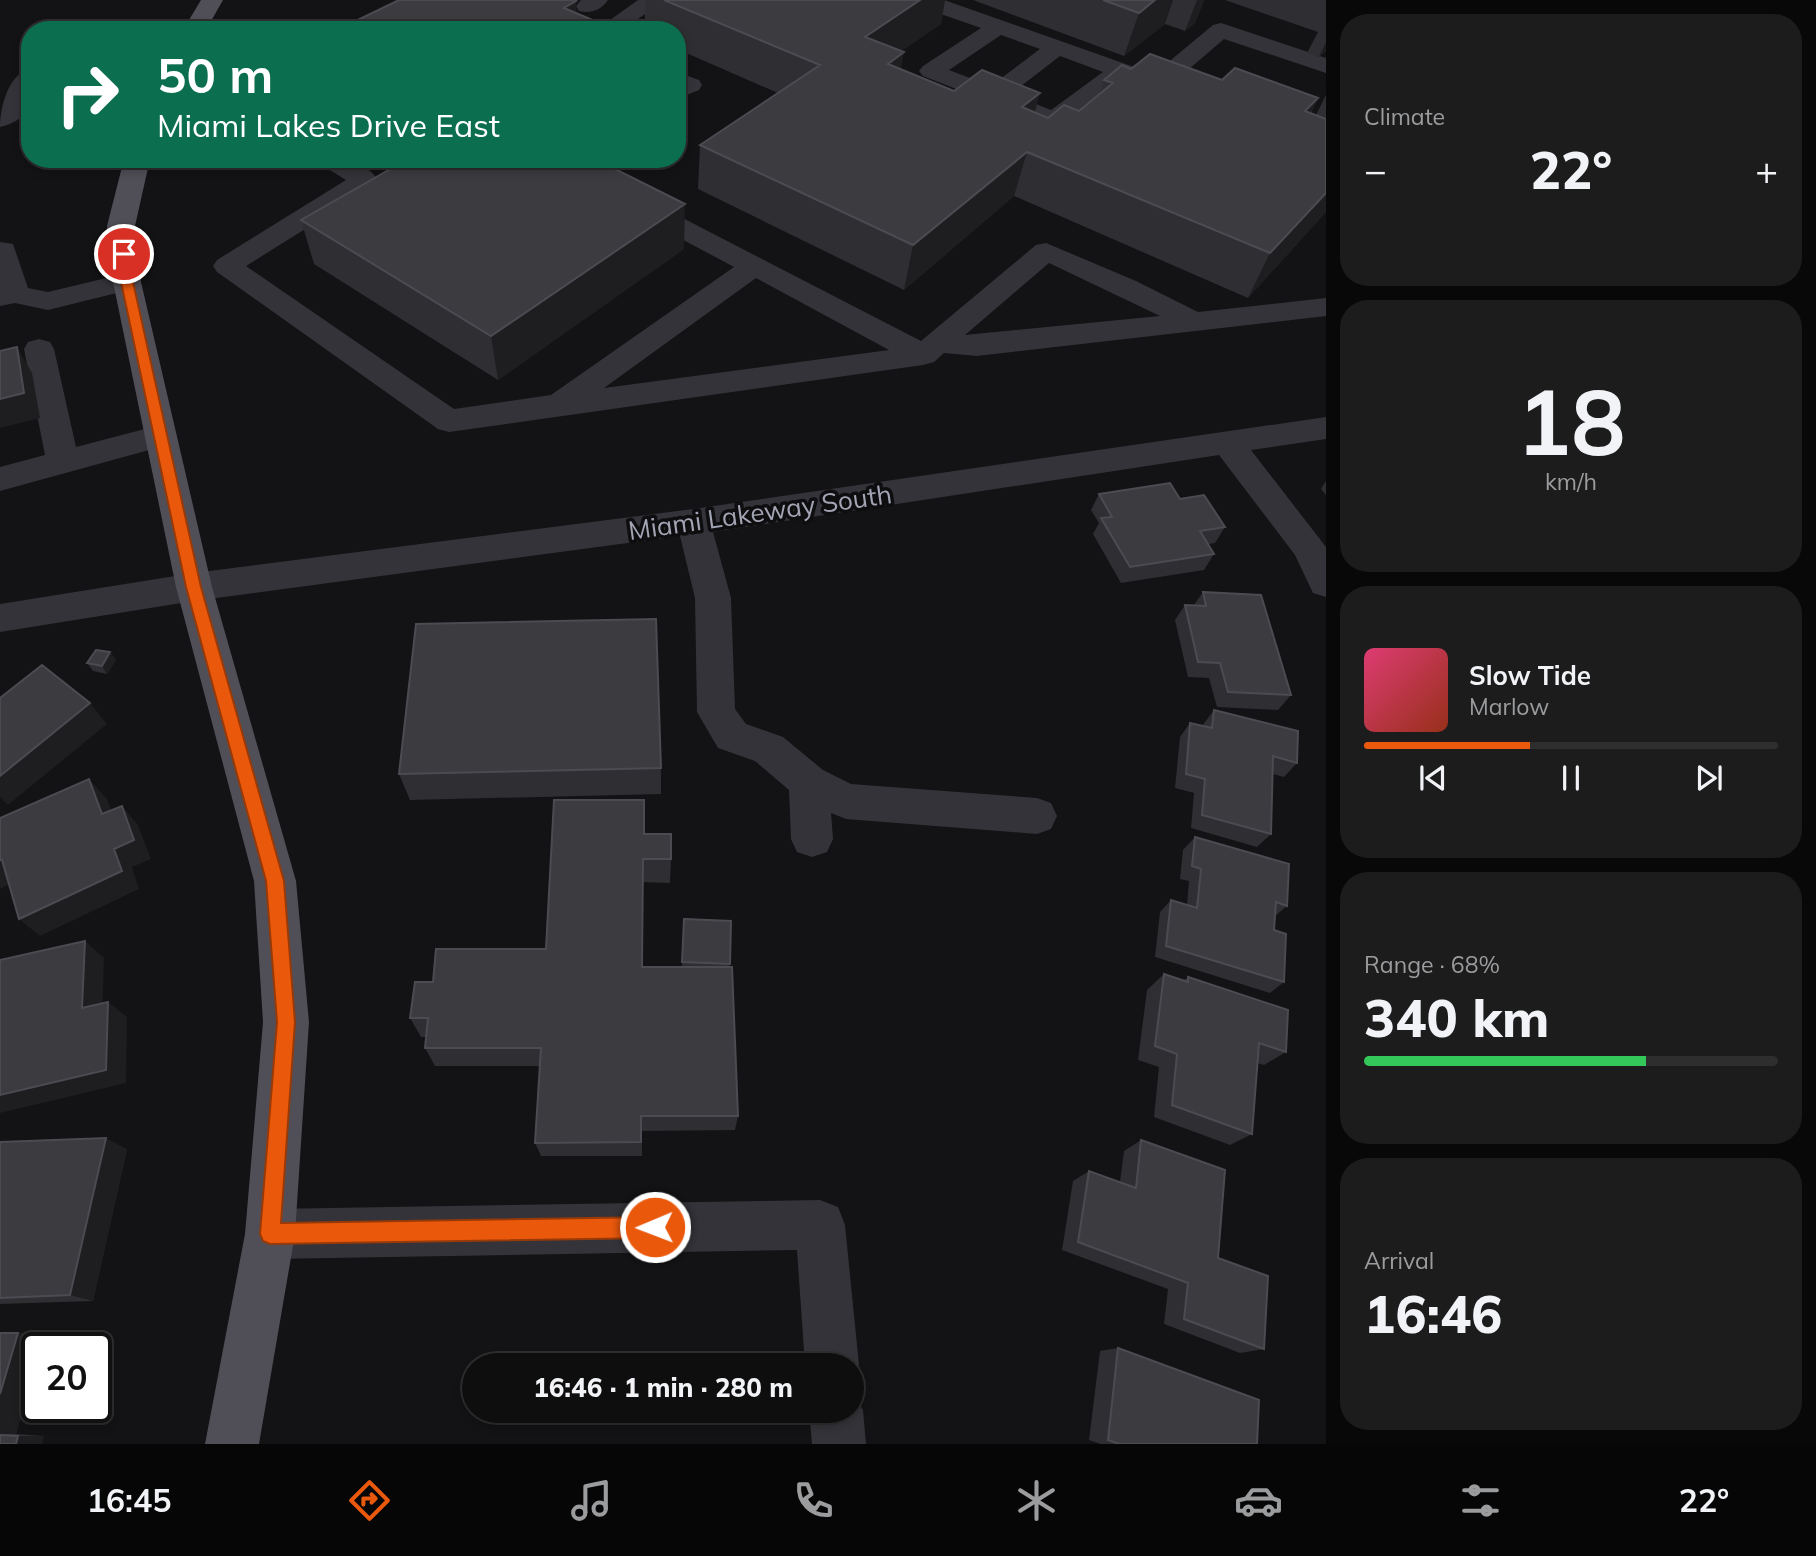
<!DOCTYPE html>
<meta charset="utf-8">
<style>
body{margin:0;font-family:Mulish,sans-serif;background:#1c1c1d;color:#f1f3f6;height:100vh;display:flex;flex-direction:column;font-size:26px;white-space:nowrap}
*{box-sizing:border-box;margin:0}
p{font-size:23px;color:#9b9c9e}
.icon{flex:none;width:38px;height:38px;fill:none;stroke:currentColor;stroke-width:2;stroke-linecap:round;stroke-linejoin:round}
.map{position:relative;flex:1;overflow:hidden}
.sheet{display:flex;flex-direction:column;gap:14px;padding:14px;background:#080808;width:490px}
.sheet>*{flex:none}
.banner{position:absolute;left:21px;top:21px;width:665px;height:147px;border-radius:28px;box-shadow:0 4px 10px #0003,0 0 0 2px #2e2e2f;background:#0b6e4f;color:#fff;overflow:hidden}
.speed{position:absolute;left:21px;top:1332px;display:flex;gap:14px;font-size:35px;font-weight:700;text-align:center}
.speed>*{display:grid;place-content:center;width:91px;height:91px;border-radius:50%;background:#0e0e0f;box-shadow:0 4px 10px #0003,0 0 0 2px #2e2e2f;line-height:1}
.speed .limit{border:4px solid #111;border-radius:10px;background:#fff;color:#111}
.pin{position:absolute;display:grid;place-items:center;width:60px;height:60px;color:#fff;margin:-30px;border:4px solid #fff;border-radius:50%;box-shadow:0 2px 7px #0007}
.me{position:absolute;width:77px;margin:-38px;rotate:269deg;stroke-linejoin:round;filter:drop-shadow(0 0 5px #0008)}
.turn{display:flex;align-items:center;gap:24px;height:147px;padding:0 21px;font-size:32px}
.turn .icon{width:91px;height:91px;stroke-width:2.5}
.turn b{display:block;font-size:49px;line-height:60px}
.big{font-size:52px;font-weight:800;line-height:1.1}
.sheet .widget{flex:1;display:flex;flex-direction:column;justify-content:center;gap:10px;min-width:0;padding:0 24px;border-radius:28px;background:#1c1c1d}
.sheet .dial{align-items:center;gap:0}
.dial b{font-size:91px;line-height:1}
.song{display:flex;align-items:center;gap:21px}
.cover{width:84px;height:84px;border-radius:10px;background:linear-gradient(135deg,hsl(340 70% 55%),hsl(10 70% 35%))}
.played{height:7px;border-radius:4px;background:linear-gradient(90deg,#ea580c 40%,#2e2e2f 40%)}
.keys{display:flex;justify-content:space-around;direction:ltr}
.heat{display:flex;justify-content:space-between;align-items:center;font-size:38px;direction:ltr}
.charge{height:10px;border-radius:5px;background:linear-gradient(90deg,#34c759 68%,#2e2e2f 0)}
.trip{position:absolute;left:462px;top:1353px;width:402px;height:70px;border-radius:35px;background:#0e0e0f;box-shadow:0 4px 10px #0003,0 0 0 2px #2e2e2f;font-weight:800;line-height:70px;text-align:center}
.tab-bar{display:flex;height:112px;justify-content:space-around;align-items:center;background:#060606;color:#9b9c9e}
.tab-bar .icon{width:49px;height:49px}
.tab-bar .active{color:#ea580c}
.tab-bar b{font-size:32px;color:#f1f3f6}
main{display:flex;flex:1;min-height:0}
.map>svg:first-child{display:block}
</style>
<main>
<div class="map">
<svg width="1326" height="1444" viewBox="0 0 1326 1444">
<rect width="100%" height="100%" fill="#131214"/>
<g fill="none" stroke-linecap="round" stroke-linejoin="round">
<path fill="#343339" fill-rule="evenodd" d="M581,0h27c-7,10 -17,14 -29,11l-3,-5z
M638,0h26l-41,30h-27z
M912,0h32l210,74 59,-49 8,-2 105,35v15l-102,-34 -49,42 3,5 -3,5 -9,2 -43,-14 -60,46 -9,2 -131,-51 -4,-5 4,-5 58,-38 -66,-23zM1001,35l39,14 -49,37 -42,-16zM1060,56l43,16 -52,38 -40,-16z
M30,69c0,29 4,50 -30,58 0,-19 8,-53 30,-58z
M677,72l22,8 3,5 -3,5 -22,9z
M316,159c23,0 48,0 62,21l-4,6 -128,80 208,143 97,-14 183,-128 -184,-98 -4,-5 3,-5h30l-3,4 345,178 115,-96 10,-2 90,38 62,31 128,-14v18l-349,40 -33,-3 -10,9 -11,3 -474,67 -11,-3 -221,-157 -4,-6 4,-6 129,-80 -26,-16zM1049,263l111,53 -195,19zM756,278l133,72 -285,38z
M0,242l13,2 15,44 20,4 79,-19 10,3 4,6 -4,6 -89,22 -33,-7 -15,3z
M39,339l11,3 4,7 22,98 84,-22 11,3 5,8 -5,8 -171,47v-24l45,-12 -21,-106 4,-7z
M1326,417v22l-75,11 75,97v50l-13,-4 -18,-38 -76,-100 -506,77 18,66 4,111 11,15 37,13 40,33 28,14 186,14 14,5 6,13 -6,13 -14,5 -191,-15 -15,-6 2,26 -6,13 -15,5 -15,-5 -6,-13 -2,-49 -34,-29 -37,-13 -21,-36 -2,-114 -15,-62 -486,65 -194,31v-28l194,-31 499,-64z
M820,1200l18,7 7,18 14,140 -7,15v-15h-47l-8,-115 -527,9 -18,-7 -7,-18 7,-18 18,-7z
M852,1390l11,20 3,34h-54l-3,-34h43z"/>
<path fill="#504f58" fill-rule="evenodd" d="M201,0h22l-17,30h-23z
M124,159h26l-15,67 6,56 71,305 84,294 13,141 -14,212 -36,210h-54l40,-210 18,-212 -9,-141 -78,-294 -63,-305 -6,-56z"/>
</g>
<path fill="#2f2e32" d="M645,0h300l-4,24 -40,27v18l53,22 81,22 13,5 31,-7 21,-17 4,-14 27,-11 91,11 96,18 -7,15 5,2 10,-20v117l-78,86 -234,-102 -110,94 -206,-101 2,-44 78,-52 -101,-44v-19h-32z
M973,0h231l-9,23 -10,8 -20,-7 -41,32z
M1225,0h101v51l-7,6 -12,-4 11,-21z
M301,220l383,29 -186,131 -184,-116z
M1326,481v14l-5,-6z
M1099,494l81,5 45,28 -10,16 -7,1 6,10 -10,16 -83,13 -28,-49 6,-11 -8,-13z
M1203,592l88,103 -13,15 -61,-3 -8,-29 -21,-1 -13,-57 10,-15h9z
M110,652l6,8 -9,14 -14,-3 -6,-8z
M1214,710l83,53 -13,14 -11,-3 -2,60 -14,13 -66,-19 3,-35 -19,-5 5,-51 10,-14 12,3z
M661,768v26l-251,6 -11,-26z
M645,834l26,25 -1,24 -27,-1v85h39l2,-48 47,2 -2,46 9,149 -3,14 -93,1v25h-101l-6,-13 5,-77h-105l-10,-18 1,-11h-5l-11,-19 23,-36 113,-33z
M1195,837l92,69 -12,10 -1,14 10,52 -14,11 -115,-36 5,-45 11,-12 16,5 2,-24 -9,-2 3,-29z
M1164,974l20,6 4,-3 98,75 -22,13 -7,-2 -5,71 -22,11 -76,-28 5,-50 -21,-7 9,-70z
M1141,1140l77,118 46,91 -24,4 -76,-29 4,-35 -106,-39 11,-69 16,-10 31,11 4,-31z
M0,1142l127,7 -34,152 -93,3z
M0,1333h18l25,4 -6,11v12l-21,74 28,2 -44,8z
M1118,1348l139,96h-156l-12,-4 11,-89z"/>
<path fill="#1e1d20" d="M920,0h25l-4,24 -83,57 7,-44z
M1155,0h18l-8,24 -41,32 15,-43z
M1197,0h7l-9,23 -10,8z
M576,1l2,29 -14,-22z
M1326,42v9l-7,6z
M904,52l-8,45 -8,-33z
M1040,93l-12,44 -6,-30z
M1318,98l-22,44 9,-31z
M1027,152l-13,44 -110,94 9,-45z
M1326,193v19l-78,86 22,-45z
M685,204l-1,45 -186,131 -7,-44z
M17,347l15,26 8,45 -40,10v-29z
M110,652l6,8 -9,14 -5,-8z
M90,703l17,21 -99,81 -8,-8v-21z
M89,779l18,20 13,35 -18,-20z
M122,806l16,19 13,34 -19,8 7,22 -99,47 -21,-17 95,-70z
M643,859v129l-1,-21z
M0,860h2l21,18 -23,11z
M85,941l19,17 -2,65 -20,-15z
M108,1002l19,15 -1,66 -126,30v-18z
M106,1138l21,11 -34,152 -23,-6z
M18,1333l25,4 -3,11h-3v12l-21,74h-16v-40z
M18,1436h26l-2,8h-26z"/>
<path fill="#3b3b40" stroke="#4c4b52" stroke-width="2" d="M399,0h174l3,1 -12,7 45,19 6,-3 11,6h-289z
M664,0h256l-55,37 39,15 -16,12 66,27 28,-21 58,23 -18,14 26,11 16,-13 15,6 34,-28 -9,-3 18,-15 9,4 19,-15 72,26 13,-12 83,30 -13,13 21,8v74l-56,60 -243,-101 -114,93 -213,-100 120,-80z
M1103,0h52l-16,13z
M408,159h187l90,45 -194,132 -190,-116z
M17,347l7,46 -24,6v-48z
M1170,483l10,16 24,-4 21,32 -25,4 14,23 -84,13 -29,-49 11,-1 -13,-23z
M1203,592l58,3 30,100 -63,-3 -8,-29 -22,-1 -13,-57 21,1z
M656,619l5,149 -262,6 17,-150z
M96,650l14,2 -8,14 -15,-3z
M42,665l48,38 -90,73v-78z
M1214,710l84,21 -1,32 -24,-7 -2,78 -69,-19 3,-36 -19,-5 4,-51 22,5z
M89,779l13,35 20,-8 12,34 -20,9 8,22 -103,48 -17,-59h-2v-42z
M554,800h90v34h27v25h-28l-1,108h90l6,149h-97v26l-106,1 6,-95h-116l3,-30h-18l5,-36h18l3,-33h110z
M1195,837l94,27 -2,42 -11,-4 -2,28 12,4 -2,48 -118,-36 5,-46 26,8 4,-39 -9,-3z
M684,919l47,2 -1,43 -48,-2z
M85,941l-3,67 26,-6 -2,68 -106,25v-135z
M1164,974l24,8v-5l100,33 -2,42 -27,-9 -7,91 -80,-29 5,-51 -22,-8z
M106,1138l-36,157 -70,3v-156z
M1141,1140l84,30 -7,88 50,18 -4,73 -80,-30 4,-36 -110,-41 11,-71 47,17z
M0,1333h18l-18,61z
M1118,1348l141,52 -2,44h-138l-11,-4z
M0,1435l18,1 -2,8h-16z"/>
<path fill="#ea580c" stroke="#983908" stroke-width="2" d="M124,250l6,4 3,28 68,305 83,294 11,141 -14,201 374,-6 7,3 3,7 -3,8 -7,3 -385,6 -7,-3 -3,-7 17,-212 -11,-141 -80,-294 -65,-305 -3,-28z"/>
<g text-anchor="middle" dominant-baseline="central" stroke-width="7" stroke-linejoin="round" paint-order="stroke">
<g font-size="26" fill="#a3a4b4" stroke="#0e0d0f">
<text transform="translate(760 512) rotate(-8)">Miami Lakeway South</text>
</g>
</g>
</svg>
<div class="speed"><div class="limit">20</div></div>
<div class="pin" style="left:124px;top:254px;background:#d93025"><svg class="icon" aria-label="arrive" viewBox="0 0 24 24"><path d="M6 21V4h12l-3 4 3 4H6"/></svg></div>
<svg class="me" style="left:655px;top:1227px" viewBox="-20 -20 40 40"><circle r="17" fill="#ea580c" stroke="#fff" stroke-width="3"/><path d="M0-11L8 9 0 5-8 9z" fill="#fff"/></svg>
<div class="trip">16:46 · 1 min · 280 m</div>
<div class="banner">
<div class="turn"><svg class="icon" aria-label="right" viewBox="0 0 24 24"><path d="M7 20v-9h11M14 6l5 5-5 5"/></svg><div><b>50 m</b>Miami Lakes Drive East</div></div>
</div>
</div>
<section class="sheet">
<div class="widget"><p>Climate</p>
<div class="heat"><a>−</a><b class="big">22°</b><a>+</a></div>
</div>
<div class="widget dial"><b>18</b><p>km/h</p></div>
<div class="widget">
<div class="song"><i class="cover"></i><div><b>Slow Tide</b><p>Marlow</p></div></div>
<div class="played"></div>
<div class="keys"><svg class="icon" aria-label="previous" viewBox="0 0 24 24"><path d="M18 5L8 12l10 7zM5 5v14"/></svg><svg class="icon" aria-label="pause" viewBox="0 0 24 24"><path d="M8 5v14M16 5v14"/></svg><svg class="icon" aria-label="next" viewBox="0 0 24 24"><path d="M6 5l10 7-10 7zM19 5v14"/></svg></div>
</div>
<div class="widget"><p>Range · 68%</p><b class="big">340 km</b><div class="charge"></div></div>
<div class="widget"><p>Arrival</p><b class="big">16:46</b></div>
</section>
</main>
<nav class="tab-bar">
<b>16:45</b>
<svg class="icon active" aria-label="directions" viewBox="0 0 24 24"><path d="M12 3l9 9-9 9-9-9zM9 14v-3h6M13 9l2 2-2 2"/></svg>
<svg class="icon" aria-label="music" viewBox="0 0 24 24"><path d="M9 18V5l10-2v13"/><circle cx="6" cy="18" r="3"/><circle cx="16" cy="16" r="3"/></svg>
<svg class="icon" aria-label="phone" viewBox="0 0 24 24"><path d="M5 4h4l2 5-3 2q2 4 5 5l2-3 5 2v4C11 20 4 13 5 4z"/></svg>
<svg class="icon" aria-label="climate" viewBox="0 0 24 24"><path d="M12 3v18M4 7l16 10M4 17L20 7"/></svg>
<svg class="icon" aria-label="car" viewBox="0 0 24 24"><path d="M5 17H2v-5l4-1 3-4h7l3 4 3 1v5h-3M9 17h6M6 11h13"/><circle cx="7" cy="17" r="2"/><circle cx="17" cy="17" r="2"/></svg>
<svg class="icon" aria-label="filters" viewBox="0 0 24 24"><path d="M4 7h16M4 17h16"/><circle cx="9" cy="7" r="2"/><circle cx="15" cy="17" r="2"/></svg>
<b>22°</b>
</nav>
